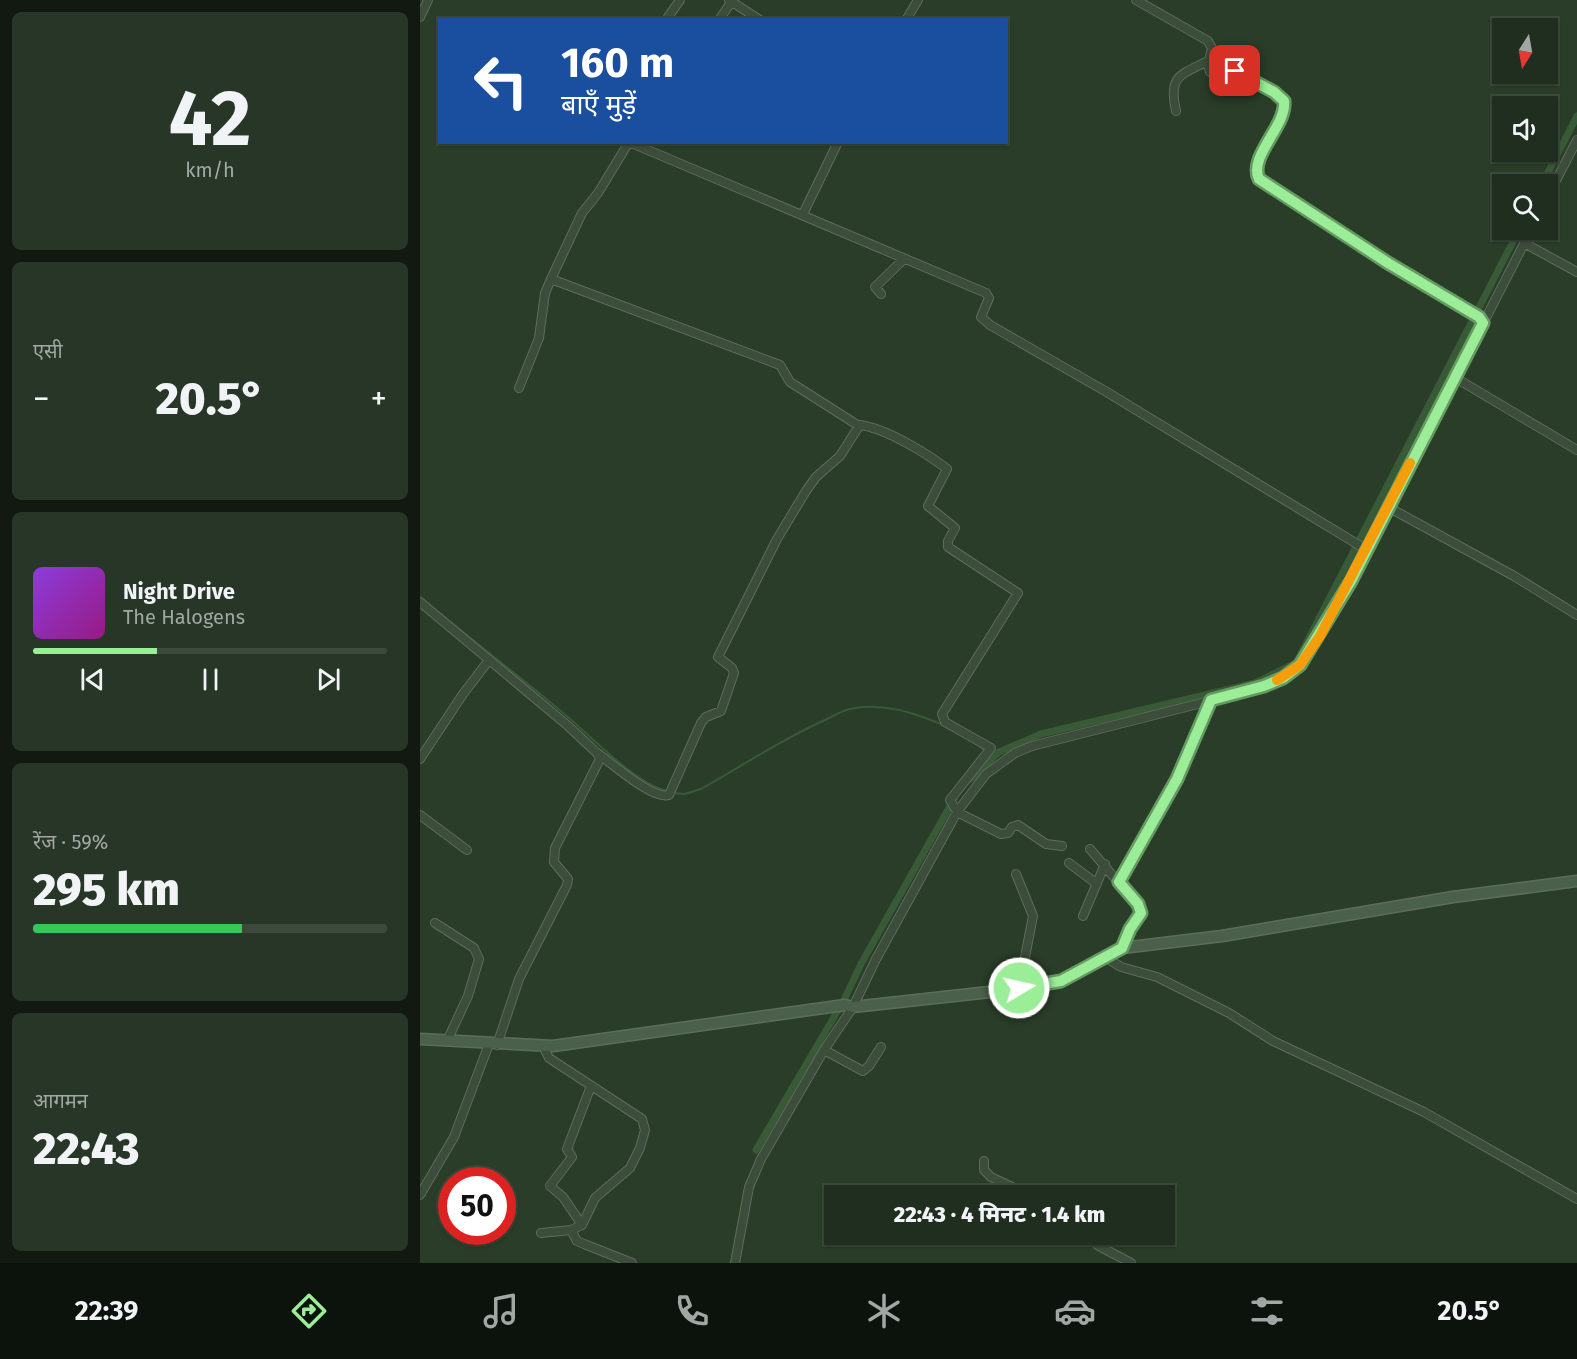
<!DOCTYPE html>
<html lang="hi">
<meta charset="utf-8">
<style>
body{margin:0;font-family:"Fira Sans","Noto Sans Devanagari",sans-serif;background:#273627;color:#f1f3f6;height:100vh;display:flex;flex-direction:column;font-size:22px;white-space:nowrap}
*{box-sizing:border-box;margin:0}
p{font-size:20px;color:#a1a8a4}
.icon{flex:none;width:33px;height:33px;fill:none;stroke:currentColor;stroke-width:2;stroke-linecap:round;stroke-linejoin:round}
.map{position:relative;flex:1;overflow:hidden}
.side{display:flex;flex-direction:column;gap:12px;padding:12px;background:#111910;width:420px}
.side>*{flex:none}
.top-card{position:absolute;left:18px;top:18px;width:570px;height:126px;border-radius:0px;box-shadow:0 2px 4px #0004,0 0 0 2px #3c4a3c;background:#1a4fa0;color:#fff;overflow:hidden}
.needle{width:39px;rotate:191deg}
.fabs{position:absolute;left:1072px;top:18px;display:grid;gap:12px}
.fabs a{display:grid;place-items:center;width:66px;height:66px;border-radius:0px;background:#1f2e1e;box-shadow:0 2px 4px #0004,0 0 0 2px #3c4a3c;font-size:30px}
.speed{position:absolute;left:18px;top:1167px;display:flex;gap:12px;font-size:30px;font-weight:700;text-align:center}
.speed>*{display:grid;place-content:center;width:78px;height:78px;border-radius:50%;background:#1f2e1e;box-shadow:0 2px 4px #0004,0 0 0 2px #3c4a3c;line-height:1}
.speed .limit{border:9px solid #d22;background:#fff;color:#111}
.pin{position:absolute;display:grid;place-items:center;width:51px;height:51px;color:#fff;margin:-26px;border-radius:12px;box-shadow:0 3px 9px #0006}
.me{position:absolute;width:66px;margin:-33px;rotate:81deg;stroke-linejoin:round;filter:drop-shadow(0 0 4px #0008)}
.turn{display:flex;align-items:center;gap:21px;height:126px;padding:0 24px;font-size:27px}
.turn .icon{width:78px;height:78px;stroke-width:2.5}
.turn b{display:block;font-size:42px;line-height:51px}
.big{font-size:45px;font-weight:800;line-height:1.1}
.side .card{flex:1;display:flex;flex-direction:column;justify-content:center;gap:9px;min-width:0;padding:0 21px;border-radius:9px;background:#273627}
.side .dial{align-items:center;gap:0}
.dial b{font-size:78px;line-height:1}
.song{display:flex;align-items:center;gap:18px}
.cover{width:72px;height:72px;border-radius:9px;background:linear-gradient(135deg,hsl(270 70% 55%),hsl(310 70% 35%))}
.played{height:6px;border-radius:3px;background:linear-gradient(90deg,#9bed97 35%,#3c4a3c 35%)}
.keys{display:flex;justify-content:space-around;direction:ltr}
.heat{display:flex;justify-content:space-between;align-items:center;font-size:33px;direction:ltr}
.charge{height:9px;border-radius:4px;background:linear-gradient(90deg,#34c759 59%,#3c4a3c 0)}
.trip{position:absolute;left:404px;top:1185px;width:351px;height:60px;border-radius:0px;background:#1f2e1e;box-shadow:0 2px 4px #0004,0 0 0 2px #3c4a3c;font-weight:800;line-height:60px;text-align:center}
.tab-bar{display:flex;height:96px;justify-content:space-around;align-items:center;background:#0c120c;color:#a1a8a4}
.tab-bar .icon{width:42px;height:42px}
.tab-bar .on{color:#9bed97}
.tab-bar b{font-size:27px;color:#f1f3f6}
main{display:flex;flex:1;min-height:0}
.map>svg:first-child{display:block}
</style>
<main>
<section class="side">
<div class="card dial"><b>42</b><p>km/h</p></div>
<div class="card"><p>एसी</p>
<div class="heat"><a>−</a><b class="big">20.5°</b><a>+</a></div>
</div>
<div class="card">
<div class="song"><i class="cover"></i><div><b>Night Drive</b><p>The Halogens</p></div></div>
<div class="played"></div>
<div class="keys"><svg class="icon" aria-label="previous" viewBox="0 0 24 24"><path d="M18 5L8 12l10 7zM5 5v14"/></svg><svg class="icon" aria-label="pause" viewBox="0 0 24 24"><path d="M8 5v14M16 5v14"/></svg><svg class="icon" aria-label="next" viewBox="0 0 24 24"><path d="M6 5l10 7-10 7zM19 5v14"/></svg></div>
</div>
<div class="card"><p>रेंज · 59%</p><b class="big">295 km</b><div class="charge"></div></div>
<div class="card"><p>आगमन</p><b class="big">22:43</b></div>
</section>
<div class="map">
<svg width="1157" height="1263" viewBox="0 0 1157 1263">
<rect width="100%" height="100%" fill="#293d28"/>
<g fill="none" stroke-linecap="round" stroke-linejoin="round">
<path stroke="#395a36" stroke-width="2" d="M0,597c47,39 95,76 142,115 27,22 73,72 105,79
M253,793l12,1 16,-5c41,-23 81,-50 124,-69 8,-4 16,-9 25,-11 45,-10 109,18 143,48"/>
<path stroke="#395a36" stroke-width="7" d="M1122,184l35,-68
M551,779l28,-27 42,-18 214,-51 41,-20 223,-433
M336,1150l88,-150 17,-36 93,-165"/>
<g stroke="#5d6d5c" stroke-width="10">
<path id="minor" d="M309,0l31,20
M716,0l72,41 4,7 -4,17 2,7 16,7 6,-6 7,-1 45,29c3,25 -36,56 -25,78l129,84 91,54 4,6
M0,17l8,-17
M248,17l12,-17
M299,20l13,-19
M486,20l12,-20
M756,111c-8,-35 4,-36 32,-50
M209,142l357,151 3,5 -8,19 9,8 115,66 262,159
M1128,196l29,-56
M383,214l35,-72
M1104,243l53,29
M461,294l-6,-7 29,-28
M1034,377l123,73
M99,388l20,-50 6,-45 6,-14
M439,425c25,2 69,29 88,44l-19,37 27,22 -7,13v6l70,46 -76,121 3,8 46,26 -41,52 7,12 44,22 7,-1 4,-6 6,-2 28,19 16,2
M968,507l126,69 63,39
M0,602l147,123 30,28 3,6 -45,89 -1,14 14,17 -1,6 -48,94 -22,66
M177,753c15,10 55,47 72,42l32,-72 5,-6 15,-6 13,-38 -2,-5 -14,-11 59,-118 29,-48 10,-14 24,-21 19,-30 -69,-44 -10,-17 -229,-86 31,-66 16,-20 31,-51
M0,759l43,-65 26,-34
M0,815l47,35
M670,849l51,60c-1,7 -15,29 -19,39
M649,863l28,21
M596,874l17,42 -14,72
M699,882l58,-103 34,-79
M663,916l22,-52
M15,923l39,25 5,11 -11,37 -21,45
M685,957l16,10 36,10 72,36 44,28 151,71 153,87
M404,1050l39,21 6,-5 12,-19
M564,1161v9l7,7 40,19
M0,1195l34,-58 35,-93
M162,1225l-19,-28 -13,-11 22,-29 -5,-8 24,-63
M151,1230l6,11 7,3 48,19
M121,1233l30,-3 11,-5 13,-27 35,-30 10,-20 5,-18 -3,-11 -93,-61 -6,-12
M682,1234l-5,11 34,18
M315,1263l14,-76 12,-28 63,-109 29,-43 22,-46 82,-149 29,-38 29,-21 17,-7 225,-57 26,-11 14,-9 13,-17 41,-71 180,-351"/>
</g>
<g stroke="#5d6d5c" stroke-width="13">
<path id="secondary" d="M0,1039l133,7 292,-41 8,2 182,-20 26,-6 61,-33 100,-12 231,-39 124,-16"/>
</g>
<use href="#minor" stroke="#3d4d3b" stroke-width="8"/>
<use href="#secondary" stroke="#4a604a" stroke-width="10"/>
</g>
<g fill="none" stroke-linecap="round" stroke-linejoin="round">
<g stroke="#659a62" stroke-width="15">
<path id="route" d="M599,988l42,-7 61,-33 8,-19 11,-16 -3,-9 -19,-22 58,-103 34,-79 53,-14 19,-8 17,-13 51,-84 132,-258 -4,-6 -91,-54 -129,-84c-11,-23 28,-53 25,-78l-10,-9 -39,-21"/>
</g>
<use href="#route" stroke="#9bed97" stroke-width="10"/>
<path stroke="#f59e0b" stroke-width="10" d="M857,680l23,-15 20,-29 90,-173"/>
</g>
</svg>
<div class="fabs">
<a><svg class="needle" viewBox="-14 -14 28 28"><path d="M0-13l5 13h-10z" fill="#e53935"/><path d="M0 13l5-13h-10z" fill="#a1a8a4"/></svg></a>
<a><svg class="icon" aria-label="sound" viewBox="0 0 24 24"><path d="M4 9h4l5-4v14l-5-4H4zM17 9q2 3 0 6"/></svg></a>
<a><svg class="icon" aria-label="search" viewBox="0 0 24 24"><circle cx="10" cy="10" r="6"/><path d="M15 15l6 6"/></svg></a>
</div>
<div class="speed"><div class="limit">50</div></div>
<div class="pin" style="left:815px;top:71px;background:#d93025"><svg class="icon" aria-label="arrive" viewBox="0 0 24 24"><path d="M6 21V4h12l-3 4 3 4H6"/></svg></div>
<svg class="me" style="left:599px;top:988px" viewBox="-20 -20 40 40"><circle r="17" fill="#9bed97" stroke="#fff" stroke-width="3"/><path d="M0-11L8 9 0 5-8 9z" fill="#fff"/></svg>
<div class="trip">22:43 · 4 मिनट · 1.4 km</div>
<div class="top-card">
<div class="turn"><svg class="icon" aria-label="left" viewBox="0 0 24 24"><path d="M17 20v-9H6M10 6l-5 5 5 5"/></svg><div><b>160 m</b>बाएँ मुड़ें</div></div>
</div>
</div>
</main>
<nav class="tab-bar">
<b>22:39</b>
<svg class="icon on" aria-label="directions" viewBox="0 0 24 24"><path d="M12 3l9 9-9 9-9-9zM9 14v-3h6M13 9l2 2-2 2"/></svg>
<svg class="icon" aria-label="music" viewBox="0 0 24 24"><path d="M9 18V5l10-2v13"/><circle cx="6" cy="18" r="3"/><circle cx="16" cy="16" r="3"/></svg>
<svg class="icon" aria-label="phone" viewBox="0 0 24 24"><path d="M5 4h4l2 5-3 2q2 4 5 5l2-3 5 2v4C11 20 4 13 5 4z"/></svg>
<svg class="icon" aria-label="climate" viewBox="0 0 24 24"><path d="M12 3v18M4 7l16 10M4 17L20 7"/></svg>
<svg class="icon" aria-label="car" viewBox="0 0 24 24"><path d="M5 17H2v-5l4-1 3-4h7l3 4 3 1v5h-3M9 17h6M6 11h13"/><circle cx="7" cy="17" r="2"/><circle cx="17" cy="17" r="2"/></svg>
<svg class="icon" aria-label="filters" viewBox="0 0 24 24"><path d="M4 7h16M4 17h16"/><circle cx="9" cy="7" r="2"/><circle cx="15" cy="17" r="2"/></svg>
<b>20.5°</b>
</nav>
